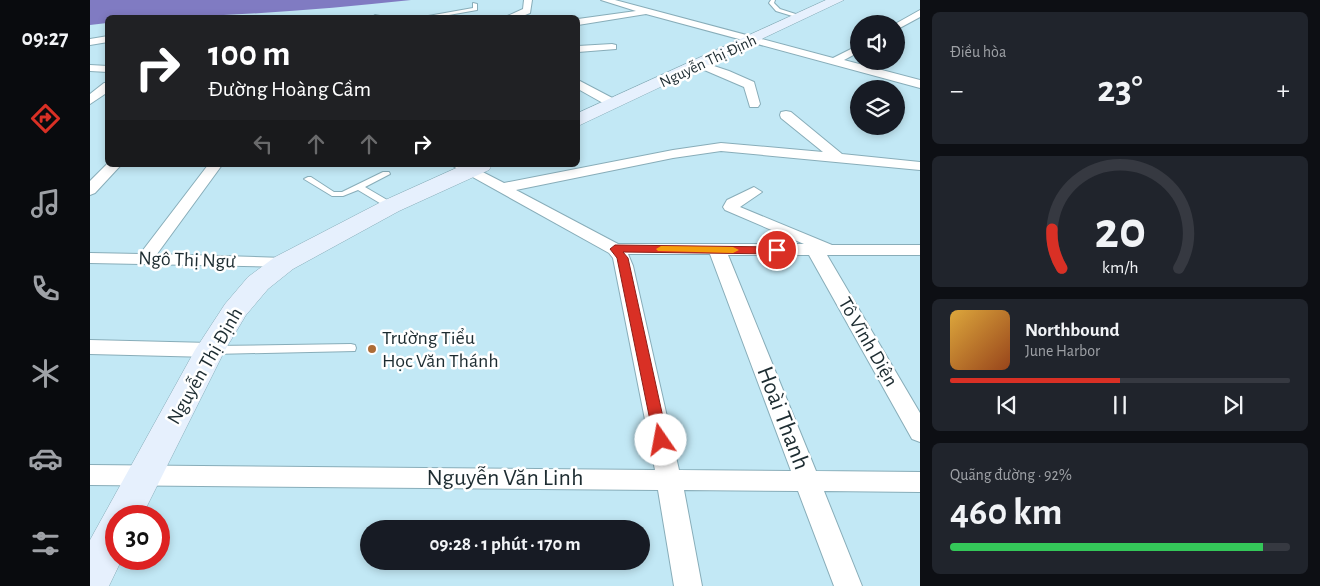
<!DOCTYPE html>
<html lang="vi">
<meta charset="utf-8">
<style>
body{margin:0;font-family:"Alegreya Sans",sans-serif;background:#20242c;color:#f1f3f6;height:100vh;display:flex;flex-direction:column;font-size:19px;white-space:nowrap}
*{box-sizing:border-box;margin:0}
p{font-size:16px;color:#9ea1a6}
.icon{flex:none;width:28px;height:28px;fill:none;stroke:currentColor;stroke-width:2;stroke-linecap:round;stroke-linejoin:round}
.map{position:relative;flex:1;overflow:hidden}
.side{display:flex;flex-direction:column;gap:12px;padding:12px;background:#0d0f14;width:400px}
.side>*{flex:none}
.top-card{position:absolute;left:15px;top:15px;width:475px;height:152px;border-radius:8px;box-shadow:0 2px 8px #0003;background:#202124;color:#fff;overflow:hidden}
.buttons{position:absolute;left:760px;top:15px;display:grid;gap:10px}
.buttons a{display:grid;place-items:center;width:55px;height:55px;border-radius:50%;background:#171b24;box-shadow:0 2px 8px #0003;font-size:25px}
.speed{position:absolute;left:15px;top:505px;display:flex;gap:10px;font-size:25px;font-weight:700;text-align:center}
.speed>*{display:grid;place-content:center;width:65px;height:65px;border-radius:50%;background:#171b24;box-shadow:0 2px 8px #0003;line-height:1}
.speed .limit{border:8px solid #d22;background:#fff;color:#111}
.pin{position:absolute;display:grid;place-items:center;width:42px;height:42px;color:#fff;margin:-21px;border:2px solid #fff;border-radius:50%;box-shadow:0 1px 5px #0007}
.me{position:absolute;width:55px;margin:-28px;rotate:348deg;stroke-linejoin:round;filter:drop-shadow(0 0 4px #0008)}
.turn{display:flex;align-items:center;gap:18px;height:105px;padding:0 20px;font-size:22px}
.turn .icon{width:65px;height:65px;stroke-width:2.5}
.turn b{display:block;font-size:35px;line-height:42px}
.lanes{display:flex;align-items:center;height:48px;padding:0 20px;background:#0003;justify-content:center;gap:25px;direction:ltr}
.lanes .off{opacity:.35}
.big{font-size:38px;font-weight:700;line-height:1.1}
.side .card{flex:1;display:flex;flex-direction:column;justify-content:center;gap:8px;min-width:0;padding:0 18px;border-radius:8px;background:#20242c}
.side .dial{align-items:center;gap:0}
.dial svg{height:130px;overflow:visible;fill:none;stroke:#363941;stroke-width:7;stroke-linecap:round;text-anchor:middle}
.dial text{fill:#f1f3f6;stroke:none}
.song{display:flex;align-items:center;gap:15px}
.cover{width:60px;height:60px;border-radius:8px;background:linear-gradient(135deg,hsl(40 70% 55%),hsl(20 70% 35%))}
.played{height:5px;border-radius:2px;background:linear-gradient(90deg,#d93025 50%,#363941 50%)}
.keys{display:flex;justify-content:space-around;direction:ltr}
.heat{display:flex;justify-content:space-between;align-items:center;font-size:28px;direction:ltr}
.charge{height:8px;border-radius:4px;background:linear-gradient(90deg,#34c759 92%,#363941 0)}
.trip{position:absolute;left:270px;top:520px;width:290px;height:50px;border-radius:25px;background:#171b24;box-shadow:0 2px 8px #0003;font-weight:700;line-height:50px;text-align:center}
main{display:flex;flex:1;min-height:0}
.dock{display:flex;flex-direction:column;width:90px;justify-content:space-around;align-items:center;background:#090b0e;color:#9ea1a6}
.dock .icon{width:35px;height:35px}
.dock .active{color:#d93025}
.dock b{font-size:22px;color:#f1f3f6}
.map>svg:first-child{display:block}
</style>
<main>
<nav class="dock">
<b>09:27</b>
<svg class="icon active" aria-label="directions" viewBox="0 0 24 24"><path d="M12 3l9 9-9 9-9-9zM9 14v-3h6M13 9l2 2-2 2"/></svg>
<svg class="icon" aria-label="music" viewBox="0 0 24 24"><path d="M9 18V5l10-2v13"/><circle cx="6" cy="18" r="3"/><circle cx="16" cy="16" r="3"/></svg>
<svg class="icon" aria-label="phone" viewBox="0 0 24 24"><path d="M5 4h4l2 5-3 2q2 4 5 5l2-3 5 2v4C11 20 4 13 5 4z"/></svg>
<svg class="icon" aria-label="climate" viewBox="0 0 24 24"><path d="M12 3v18M4 7l16 10M4 17L20 7"/></svg>
<svg class="icon" aria-label="car" viewBox="0 0 24 24"><path d="M5 17H2v-5l4-1 3-4h7l3 4 3 1v5h-3M9 17h6M6 11h13"/><circle cx="7" cy="17" r="2"/><circle cx="17" cy="17" r="2"/></svg>
<svg class="icon" aria-label="filters" viewBox="0 0 24 24"><path d="M4 7h16M4 17h16"/><circle cx="9" cy="7" r="2"/><circle cx="15" cy="17" r="2"/></svg>
</nav>
<div class="map">
<svg width="830" height="586" viewBox="0 0 830 586">
<rect width="100%" height="100%" fill="#c2e8f5"/>
<path fill="#807bc2" d="M0,0h321c-101,11 -202,18 -303,18l-1,5 -17,2z"/>
<g fill="none" stroke-linecap="round" stroke-linejoin="round">
<g stroke="#88adb9" stroke-width="2">
<path id="lane" d="M681,0h4l-1,3 6,6 25,8 -3,2 -26,-8 -7,-8z
M383,3l4,1v6l-45,8h-15l56,-10z
M293,172h6l1,2 -25,13 29,17v4h-6l-30,-18 -15,6h-11l-28,-17 4,-2h3l23,15h8z
M261,344l4,1 1,3 -1,3 -142,3 -4,-1 -2,-3 2,-3 4,-1z"/>
</g>
<g stroke="#88adb9" stroke-width="2">
<path id="street" d="M434,0h8l-2,13 -12,5h-15l20,-9z
M511,0h14l218,58 26,-13v7l-15,8 76,20v8l-274,-74 -68,11v-6l58,-8z
M830,10v7l-24,13 -1,-6z
M285,15l5,1 1,2h-10z
M18,36v6l-18,3v-6z
M522,44l4,1v4l-38,3v-6z
M609,61l30,10 25,11 6,22 -2,3h-8l-6,-20 -49,-21v-4z
M0,65l18,1v6l-18,-1z
M488,80l40,21 2,3 -6,4 -4,-1 -32,-18z
M14,83h4v9l-18,12v-10z
M696,111l5,1 51,42 78,8v8l-199,-19 -48,7 -157,32 102,54h186l-79,-34 -2,-3 4,-7 27,-13 8,5 -22,15 92,38h88v10h-93l93,158v29l-8,-3 -103,-184h-81l88,216 104,1v20l-96,-1 38,95h-28l-36,-95 -114,-1 18,96h-28l-16,-96 -568,-5v-20l565,5 -42,-212 -4,-5 -158,-88h18l35,18 169,-33 48,-7 102,9 -42,-34 -1,-3 1,-3zM538,254h82l81,217 -112,-1 -46,-204z
M18,163l13,2 -26,28 -5,2v-14z
M118,165h14l-65,89 127,4 6,1 3,4 -3,4 -200,-4v-10l50,1z
M0,340l120,3 7,2 3,5 -3,5 -7,2 -120,-3z"/>
</g>
<g stroke="#88adb9" stroke-width="1">
<path id="secondary" d="M736,0h18l-266,126v-13z
M373,165h29l-3,5 -90,41 -106,58 -25,20 -22,26 -21,35 -83,166h-26v43h6l-13,27h-19v-46l105,-190 30,-46 23,-27 27,-20 108,-56z"/>
</g>
<use href="#lane" fill="#fff" fill-rule="evenodd"/>
<use href="#street" fill="#fff" fill-rule="evenodd"/>
<use href="#secondary" fill="#e6f0fd" fill-rule="evenodd"/>
</g>
<path fill="#d93025" stroke="#8d1f18" d="M525,245l162,2 5,3 -5,4 -154,-2 5,6 40,182 -2,4h-10l-2,-4 -37,-182 -7,-9z"/>
<path fill="#f59e0b" d="M571,246l72,1 6,3 -6,3 -75,-2 -2,-2z"/>
<circle fill="#ad6c36" stroke="#fff" stroke-width="2" cx="282" cy="349" r="5"/>
<g text-anchor="middle" dominant-baseline="central" stroke-width="5" stroke-linejoin="round" paint-order="stroke">
<g font-size="16" fill="#1d2c31" stroke="#fff">
<text transform="translate(618 61) rotate(-25)">Nguyễn Thị Định</text>
</g>
<g font-size="20" fill="#1d2c31" stroke="#fff">
<text transform="translate(97 260) rotate(2)">Ngô Thị Ngư</text>
<text transform="translate(778 342) rotate(60)">Tô Vĩnh Diện</text>
<text transform="translate(115 366) rotate(-60)">Nguyễn Thị Định</text>
</g>
<g font-size="20" fill="#1d2c31" stroke="#fff" text-anchor="start">
<text x="292" y="338">Trường Tiểu<tspan x="292" dy="23">Học Văn Thánh</tspan></text>
</g>
<g font-size="24" fill="#1d2c31" stroke="#fff">
<text transform="translate(693 418) rotate(69)">Hoài Thanh</text>
<text x="415" y="478">Nguyễn Văn Linh</text>
</g>
</g>
</svg>
<div class="buttons">
<a><svg class="icon" aria-label="sound" viewBox="0 0 24 24"><path d="M4 9h4l5-4v14l-5-4H4zM17 9q2 3 0 6"/></svg></a>
<a><svg class="icon" aria-label="layers" viewBox="0 0 24 24"><path d="M12 4l9 5-9 5-9-5zM3 14l9 5 9-5"/></svg></a>
</div>
<div class="speed"><div class="limit">30</div></div>
<div class="pin" style="left:687px;top:250px;background:#d93025"><svg class="icon" aria-label="arrive" viewBox="0 0 24 24"><path d="M6 21V4h12l-3 4 3 4H6"/></svg></div>
<svg class="me" style="left:571px;top:440px" viewBox="-20 -20 40 40"><circle r="19" fill="#fff"/><path d="M0-13L10 11 0 6-10 11z" fill="#d93025"/></svg>
<div class="trip">09:28 · 1 phút · 170 m</div>
<div class="top-card">
<div class="turn"><svg class="icon" aria-label="right" viewBox="0 0 24 24"><path d="M7 20v-9h11M14 6l5 5-5 5"/></svg><div><b>100 m</b>Đường Hoàng Cầm</div></div>
<div class="lanes"><svg class="icon off" aria-label="left" viewBox="0 0 24 24"><path d="M17 20v-9H6M10 6l-5 5 5 5"/></svg><svg class="icon off" aria-label="ahead" viewBox="0 0 24 24"><path d="M12 20V5M6 11l6-6 6 6"/></svg><svg class="icon off" aria-label="ahead" viewBox="0 0 24 24"><path d="M12 20V5M6 11l6-6 6 6"/></svg><svg class="icon" aria-label="right" viewBox="0 0 24 24"><path d="M7 20v-9h11M14 6l5 5-5 5"/></svg></div>
</div>
</div>
<section class="side">
<div class="card"><p>Điều hòa</p>
<div class="heat"><a>−</a><b class="big">23°</b><a>+</a></div>
</div>
<div class="card dial"><svg viewBox="0 0 100 80">
<path d="M14 69A42 42 0 1 1 86 69"/>
<path d="M14 69A42 42 0 0 1 8 45" stroke="#d93025"/>
<text x="50" y="56" font-size="32" font-weight="700">20</text>
<text x="50" y="72" font-size="11">km/h</text>
</svg></div>
<div class="card">
<div class="song"><i class="cover"></i><div><b>Northbound</b><p>June Harbor</p></div></div>
<div class="played"></div>
<div class="keys"><svg class="icon" aria-label="previous" viewBox="0 0 24 24"><path d="M18 5L8 12l10 7zM5 5v14"/></svg><svg class="icon" aria-label="pause" viewBox="0 0 24 24"><path d="M8 5v14M16 5v14"/></svg><svg class="icon" aria-label="next" viewBox="0 0 24 24"><path d="M6 5l10 7-10 7zM19 5v14"/></svg></div>
</div>
<div class="card"><p>Quãng đường · 92%</p><b class="big">460 km</b><div class="charge"></div></div>
</section>
</main>
